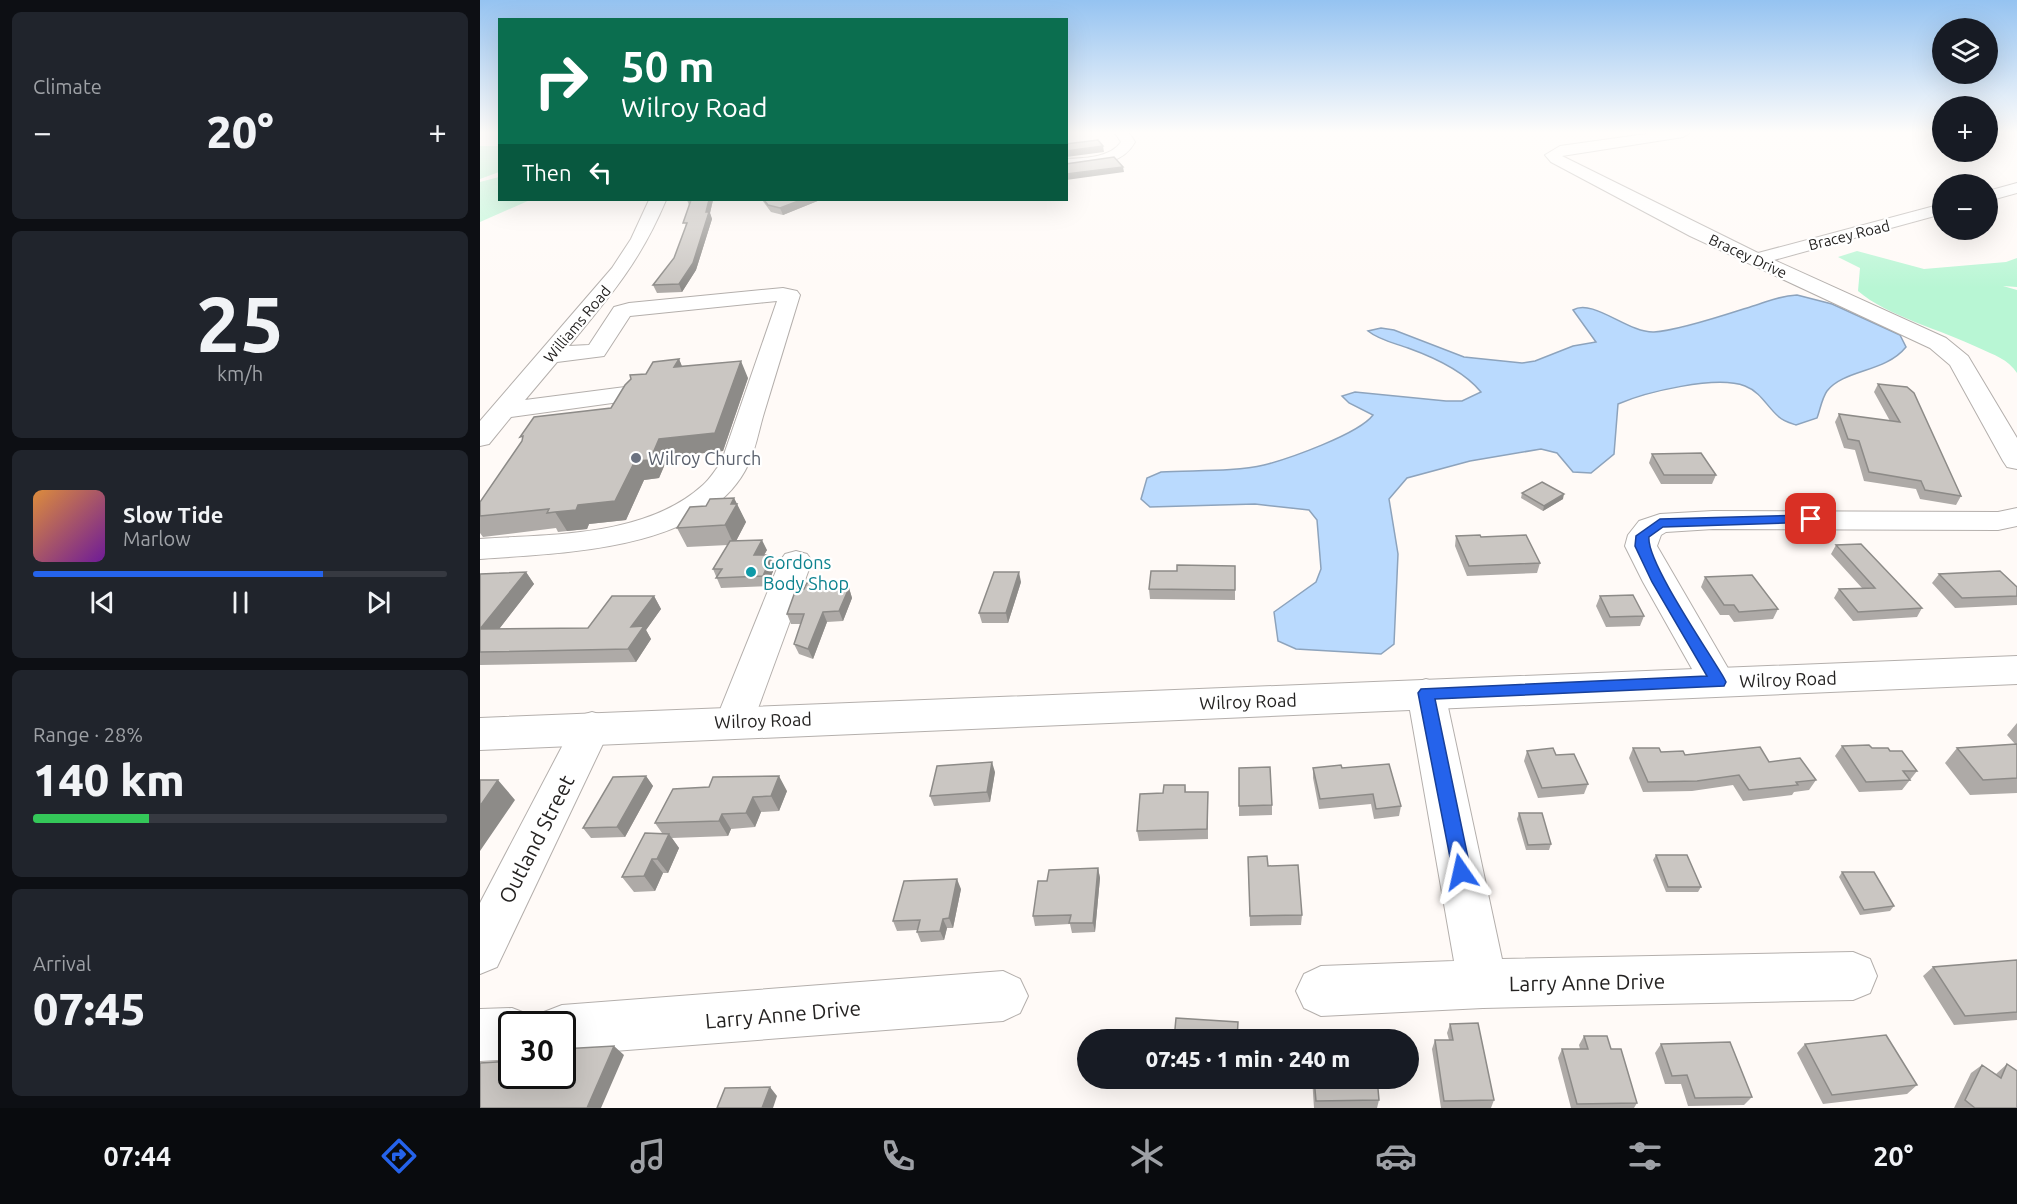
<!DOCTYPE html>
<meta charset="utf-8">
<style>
body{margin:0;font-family:Ubuntu,sans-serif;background:#20242c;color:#f1f3f6;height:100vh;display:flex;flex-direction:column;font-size:22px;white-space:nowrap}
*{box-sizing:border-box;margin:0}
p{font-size:20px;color:#9ea1a6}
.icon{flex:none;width:33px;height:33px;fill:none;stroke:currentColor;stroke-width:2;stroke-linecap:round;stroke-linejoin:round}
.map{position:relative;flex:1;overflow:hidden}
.drawer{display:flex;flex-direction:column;gap:12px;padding:12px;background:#0d0f14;width:480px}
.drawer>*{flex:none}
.top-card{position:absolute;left:18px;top:18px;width:570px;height:183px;border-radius:0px;box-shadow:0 6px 24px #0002;background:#0b6e4f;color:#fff;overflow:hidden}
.buttons{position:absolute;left:1452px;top:18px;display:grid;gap:12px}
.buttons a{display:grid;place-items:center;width:66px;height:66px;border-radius:50%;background:#171b24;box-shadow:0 6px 24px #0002;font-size:30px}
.speed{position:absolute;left:18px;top:1011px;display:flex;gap:12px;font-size:30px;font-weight:700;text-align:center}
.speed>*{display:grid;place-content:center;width:78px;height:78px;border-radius:50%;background:#171b24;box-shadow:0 6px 24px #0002;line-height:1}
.speed .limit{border:3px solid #111;border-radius:9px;background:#fff;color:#111}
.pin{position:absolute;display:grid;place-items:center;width:51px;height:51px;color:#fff;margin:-26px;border-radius:12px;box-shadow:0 3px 9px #0006}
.me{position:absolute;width:66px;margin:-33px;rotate:349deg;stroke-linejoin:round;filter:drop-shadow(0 0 4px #0008)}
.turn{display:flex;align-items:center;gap:21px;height:126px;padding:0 24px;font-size:27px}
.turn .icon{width:78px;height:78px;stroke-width:2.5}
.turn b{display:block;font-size:42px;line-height:51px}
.then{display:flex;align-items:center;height:57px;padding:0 24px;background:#0003;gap:12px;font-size:22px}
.big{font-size:45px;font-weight:800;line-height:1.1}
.drawer .card{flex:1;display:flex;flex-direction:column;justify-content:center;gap:9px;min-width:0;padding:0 21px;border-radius:9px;background:#20242c}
.drawer .dial{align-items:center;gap:0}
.dial b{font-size:78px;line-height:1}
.song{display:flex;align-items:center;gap:18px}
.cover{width:72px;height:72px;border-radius:9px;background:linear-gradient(135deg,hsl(30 70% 55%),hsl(280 70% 35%))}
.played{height:6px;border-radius:3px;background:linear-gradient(90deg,#2563eb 70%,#363941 70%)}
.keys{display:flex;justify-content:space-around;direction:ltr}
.heat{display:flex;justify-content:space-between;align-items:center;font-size:33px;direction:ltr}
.charge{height:9px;border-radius:4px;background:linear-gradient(90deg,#34c759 28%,#363941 0)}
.trip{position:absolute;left:597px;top:1029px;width:342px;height:60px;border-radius:30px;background:#171b24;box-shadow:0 6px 24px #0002;font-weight:800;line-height:60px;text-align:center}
.tab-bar{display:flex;height:96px;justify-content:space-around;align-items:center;background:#090b0e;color:#9ea1a6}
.tab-bar .icon{width:42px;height:42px}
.tab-bar .on{color:#2563eb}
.tab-bar b{font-size:27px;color:#f1f3f6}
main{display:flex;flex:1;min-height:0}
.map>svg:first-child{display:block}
</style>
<main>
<section class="drawer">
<div class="card"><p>Climate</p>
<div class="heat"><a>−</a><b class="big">20°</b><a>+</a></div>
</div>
<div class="card dial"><b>25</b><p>km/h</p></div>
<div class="card">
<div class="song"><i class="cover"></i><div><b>Slow Tide</b><p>Marlow</p></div></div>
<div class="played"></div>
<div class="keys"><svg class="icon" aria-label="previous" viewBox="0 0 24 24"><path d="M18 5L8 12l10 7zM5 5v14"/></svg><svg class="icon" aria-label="pause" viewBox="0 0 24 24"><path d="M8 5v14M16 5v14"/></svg><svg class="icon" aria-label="next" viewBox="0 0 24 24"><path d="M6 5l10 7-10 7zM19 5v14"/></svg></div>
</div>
<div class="card"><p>Range · 28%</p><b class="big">140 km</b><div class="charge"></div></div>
<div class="card"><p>Arrival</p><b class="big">07:45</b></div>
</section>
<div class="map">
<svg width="1537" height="1108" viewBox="0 0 1537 1108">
<rect width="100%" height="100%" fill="#fffaf7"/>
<path fill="#b8f6d4" d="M0,146h19v26l-19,7z
M19,177l1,23h30l-50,22v-40z
M1377,251l67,18 82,-7 11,-4v29l-14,-1 14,4v83c-9,-14 -23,-18 -38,-25 -37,-18 -92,-32 -121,-57l2,-23 -22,-11z"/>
<path fill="#badafe" stroke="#8da3bc" stroke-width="1.5" d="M1317,295l35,9 68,31 6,12c-21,26 -62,22 -79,44 -5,7 -7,19 -10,27l-21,7c-6,-2 -13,-4 -17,-8 -12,-10 -18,-25 -34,-31 -29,-11 -99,6 -127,18l-4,50 -23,19 -18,-1 -16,-19 -16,-4 -71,12 -63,17 -18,21 9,55 -4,90 -13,10 -85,-5 -18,-8 -4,-29 42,-30 5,-13 -4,-49 -8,-10 -54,-6 -105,3 -9,-8 6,-21 14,-6c31,-2 74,0 103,-7 24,-6 95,-31 109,-50l-24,-12 -7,-7 13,-4 91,9h16l19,-9c-17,-21 -48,-35 -73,-44 -14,-5 -29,-8 -40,-17l13,-3 13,2 70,27 58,6 13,-2 38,-15 23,-4 -23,-32c20,-12 55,23 81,22 24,-1 74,-18 99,-26 17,-5 25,-10 44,-11z"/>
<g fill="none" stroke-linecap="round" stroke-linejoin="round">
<g stroke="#b4afac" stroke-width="2">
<path id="minor" d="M635,133h14l6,9c-13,24 -44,24 -69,27v-10c18,-1 44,-1 55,-17z
M1173,133h37l-7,4 -121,19 196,97 184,-49v10l-168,46 172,78 22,18 49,82v31l-10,-2 -4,-6 -53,-96 -20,-17 -240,-112 -139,-74 -6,-7 15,-9z
M1537,183v10l-29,8v-10z
M169,200h17c-26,62 -55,95 -97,146l20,-1 25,-38 15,-4 154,-15 14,3 3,4c-12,39 -24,78 -36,118 -5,16 -8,36 -16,52 -41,86 -187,88 -268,94v-20c72,-5 166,-2 223,-54 7,-6 12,-15 18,-22l56,-162 -147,15 -26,40 -47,6 -32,38 100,-13 9,3 4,5 -4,5 -123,17 -22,27 -9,2v-25l132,-153 19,-29z
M1537,508v18l-19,4 -285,-1 -47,3 -5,3 -4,11 79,136 -5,10 -13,4 -13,-4 -62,-110 -18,-36 3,-11 11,-14 21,-7 53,-3 285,1z
M316,551l11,3 5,7 -59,161 -5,11 -14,4 -14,-4 -5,-11 65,-161 5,-7z
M946,679l13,4 6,10 57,266 351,-7 17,7 7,17 -7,17 -17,7 -370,8 -162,8 -17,-8 -8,-17 8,-17 17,-8 133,-5 -47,-268 6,-10z
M112,712l14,4 5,11 -114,240 -17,7v-71l98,-187z
M523,971l17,8 8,17 -8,17 -17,8 -441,34v-31h-23l5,-12 18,-7z
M32,1008l18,7 4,9h-22v35l-32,2v-52z"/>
</g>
<g stroke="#b4afac" stroke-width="2">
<path id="major" d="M1537,656v28l-1537,66v-32z"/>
</g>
<use href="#minor" fill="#fff" fill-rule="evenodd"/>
<use href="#major" fill="#fff" fill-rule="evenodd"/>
</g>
<path fill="#aeaaa7" d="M207,200h26l-3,13 2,6 -16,51 -14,22 -25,1 -4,-8 21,-27 11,-29 4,-24z
M282,200h58l-37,15 -12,-3z
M199,359l3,8 66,11 -25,73 -55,6 -9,21 -15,2 -18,40 -37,4 -2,5 -20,2 -9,1 -2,-4 -73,9 -3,-4v-31l131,-94 35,-34z
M1398,384l83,112 -5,9 -36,-6 -4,-10 -52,-8 -9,-31 -11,-2 -9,-26 4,-8 51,7 -16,-29z
M1172,454l64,21 -4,9h-51l-12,-21z
M1042,493l41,6 -20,12 -22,-13z
M254,498l12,24 -10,19 31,9 -3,5 12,9 -9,22 -46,2 -8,-19 15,-24 -41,2 -10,-19 29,-22z
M976,536l25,1 59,26 -3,10 -70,3 -12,-30z
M1356,545l86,63 -5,9 -64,4 -19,-23 5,-9 23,-1 -31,-34z
M755,566v34l-85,-1 -1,-10z
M46,572l8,12 -35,45 89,-1 66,-32 7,13 -15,21 5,9 -15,23 -156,3v-91z
M1459,574l78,13v18l-62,3 -23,-25z
M1225,577l73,32 -5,10 -39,3 -5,-7h-9l-19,-28z
M541,582l-13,41h-26l-3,-10z
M352,588h17l3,10 -9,23 -16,1 -14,37 -14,-5 -5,-10 7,-20h-10l-4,-10z
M1120,596l44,20 -4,10 -34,1 -10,-21z
M1537,723v70l-47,2 -25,-32 12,-15 58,-4 -8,-9z
M1362,746l30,2 18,3 27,20 -15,19 -43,2 -24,-36z
M1153,748l52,7 84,7 47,18 -7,10 -15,2 -2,3 -49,6 -10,-16 -41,6 -49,1 -14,-34z
M1047,751l29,4 32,29 -4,10 -46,4 -14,-37z
M759,768l33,37v10l-33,1z
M833,768h29l59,38 -2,10 -25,3 -3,-15 -52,5 -6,-31z
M515,772l-5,30 -56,4 -4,-10z
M166,776l7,10 -28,51 -34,1 -8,-10z
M705,785l1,7h22v47l-69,2 -2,-10 26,-38z
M193,789l114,2 -8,20 -18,1 -6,15 -24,2 -3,7 -56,2 7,10 -11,25h-5l-8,18 -21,1 -12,-15 40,-44 -7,-10z
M1039,813l32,31 -2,6h-23l-9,-31z
M1176,855l45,32 -3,5h-32l-13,-32z
M768,857l20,9 34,49 -1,10 -51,1z
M618,868l2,10 -5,54 -23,1 -2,-9 -35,2 -2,-10 14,-35z
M1362,872l52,34 -4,5 -30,4 -21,-38z
M481,889l-8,39h-6l-3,12 -23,2 -4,-10v-2l-20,1 -4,-10z
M1537,960v60l-63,5 -31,-49 10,-9z
M970,1024l44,76 -3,8h-50l-9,-59 3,-9h14l-2,-7z
M1104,1036l27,13 26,54 -3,5h-63l-13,-50 4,-9h18l-1,-4z
M1181,1044l91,53 -8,8 -56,1 -7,-22h-16l-10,-31z
M1325,1044l112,41 -10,9 -84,10 -26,-51z
M1527,1064l10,44h-63l17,-35 11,-8 14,9z
M692,1078h52v8l-51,-1z
M832,1078h65l2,22 -2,8h-63z"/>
<path fill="#8d8b88" d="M623,146l1,6 -38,5v-6z
M643,167l1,5 -58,8v-6z
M229,200h4l-3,13 2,6 -16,51 -14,22 -3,-8 27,-72z
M321,200h19l-37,15 -3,-7z
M199,359l7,17 -12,-9z
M261,361l7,17 -25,73 -55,6 -9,21 -15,2 -18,40 -37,4 -2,5 -20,2 -12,-19 23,-7 57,-44z
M1084,494l-1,5 -20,12 1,-5z
M254,498l12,24 -12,23 -9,-20 6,-21z
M282,540l5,10 -9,15 -4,-10z
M292,555l4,9 -9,22 -4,-10z
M46,572l8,12 -45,58 -9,-13z
M539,572l2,10 -13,41 -2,-10z
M369,588l3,10 -9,23 -4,-10z
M174,596l7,13 -15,21 5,9 -15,23 -8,-13 3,-22z
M343,612l4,10 -14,37 -5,-10z
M512,762l3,10 -5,30 -3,-10z
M166,776l7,10 -28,51 -8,-10z
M299,776l8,15 -8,20 -8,-15z
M18,780l17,20 -35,51v-45z
M273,797l8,15 -6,15 -9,-14z
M242,814l9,15 -3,7 -9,-15z
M189,834l10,14 -11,25 -11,-14z
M172,859l11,14 -8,18 -11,-15z
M618,868l2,10 -5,54 -2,-9z
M477,879l4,10 -8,39 -4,-10z
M463,919l4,9 -3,12 -4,-9z
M134,1046l10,9 -23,53h-14z
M290,1087l7,9 -4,12h-11z"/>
<path fill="#cac6c2" stroke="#8d8b88" stroke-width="1.5" d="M618,140l5,6 -37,5v-7z
M634,157l9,10 -57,7v-10z
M211,200h18l-3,12h3l-16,51 -14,21 -26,1 21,-27 13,-35h-4z
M284,200h37l-21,8 -12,-3z
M199,359l-5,8 67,-6 -26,72 -56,6 -9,21 -15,1 -20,40 -37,4 -2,5 -21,2 -8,1 2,-4 -69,7v-14l42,-61 1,-5 -3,1 14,-20 77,-9 14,-23 6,-6 -1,-4 16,-1 7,-12z
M1398,384l29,3 7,6 47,103 -36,-6 -4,-9 -52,-9 -10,-31 -11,-2 -9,-25 61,8z
M1221,453l15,22h-52l-12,-21z
M1062,482l22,12 -20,12 -22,-13z
M254,498l-3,6h6l-12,21 -48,3 13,-21 16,-1 4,-7z
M1000,535l1,2 45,-2 14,28 -71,3 -13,-30z
M282,540l-8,15h18l-9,21 -47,2 6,-9h-9l17,-28z
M1381,544l61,64 -64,4 -19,-23 36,-1 -39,-43z
M697,565l58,1v24l-86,-1 2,-18h26z
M1520,571l17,16v9l-55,2 -23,-24z
M46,572l-46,57v-55z
M514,572h25l-13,41h-27z
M1272,575l26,34 -39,3 -5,-7h-10l-19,-28z
M349,582l-2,6h22l-10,23 -16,1 -15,37 -14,-5 10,-30h-17l9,-25h8l3,-6z
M1153,595l11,21 -34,1 -10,-21z
M132,596h42l-23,31 13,-1 -16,23 -148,3v-23l108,-1z
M1537,744v34l-34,2 -26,-32z
M1389,745l3,3h16l2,3h12l15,20h-14l7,9 -44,2 -24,-36z
M1280,747l9,15 31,-4 16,22 -20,2 2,3 -49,5 -10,-15 -42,6 -49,1 -15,-34h26l2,4 22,-1 2,4z
M1073,748l3,7 18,-1 14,30 -46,4 -15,-37z
M512,762l-5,30 -57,4 7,-30z
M909,764l12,42 -25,3 -3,-15 -53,5 -7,-31 28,-3 1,3z
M790,767l2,38 -33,1v-38z
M166,776l-29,51 -34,1 30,-51z
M299,776l-8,20 -18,1 -7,16 -24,1 -3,7 -64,2 18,-34 36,-2 4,-10z
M0,780h18l-18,26z
M684,785h21v7h23l-1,37 -70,2 3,-37 23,-1z
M1039,813h23l9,31 -23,1z
M165,833l24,1 -12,25h-5l-8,17 -22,1z
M1176,855h31l14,32h-33z
M787,856l1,10 30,-1 4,50 -52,1 -2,-59z
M618,868l-5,55h-24l2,-8 -38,1 5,-35h9l2,-11z
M1362,872h32l20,34 -30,4z
M477,879l-8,39 -6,1 -3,12 -23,1 3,-12 -27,1 11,-40z
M1537,960v52l-52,4 -32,-49z
M696,1018l62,4 -1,18h-63z
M998,1023l16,77 -50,1 -9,-61h18l-3,-16z
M1406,1035l31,50 -85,10 -27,-51z
M1104,1036h23l4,13h10l16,54 -60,1 -15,-55h26z
M886,1039v1h-44z
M1250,1042l22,55 -57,1 -8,-23 -15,1 -11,-32z
M134,1046l-27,62h-107v-45l32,-2v15h50v-27z
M1527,1064l10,7v37h-42l-10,-8 17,-35 19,13z
M834,1078h63l2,22 -63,1z
M290,1087l-8,21h-45l8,-20z"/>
<linearGradient id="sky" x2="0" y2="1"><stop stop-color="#95c3f1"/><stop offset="0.46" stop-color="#fffdfb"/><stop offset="1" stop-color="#fffdfb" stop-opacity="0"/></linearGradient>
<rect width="1537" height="288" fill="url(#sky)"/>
<path fill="#2563eb" stroke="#184099" stroke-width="1.5" d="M1331,515l5,1v6l-153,5 -14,10c-3,24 60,115 75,141l2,4 -2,4 -289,13 36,173 -3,6 -7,3 -7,-3 -36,-185 3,-4 286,-13 -55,-94 -17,-36 1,-10 24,-17z"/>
<circle fill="#6b7280" stroke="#fff" stroke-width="2" cx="156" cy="458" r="6"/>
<circle fill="#0f9aa8" stroke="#fff" stroke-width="2" cx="271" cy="572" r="6"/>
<g text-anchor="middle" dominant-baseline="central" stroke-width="4.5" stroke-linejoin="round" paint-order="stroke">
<g font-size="15" fill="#252322" stroke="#fff">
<text transform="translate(1369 235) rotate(-14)">Bracey Road</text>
<text transform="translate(1268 256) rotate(25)">Bracey Drive</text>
<text transform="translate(97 324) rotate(-50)">Williams Road</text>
</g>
<g font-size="18" fill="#5b616d" stroke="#fff" text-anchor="start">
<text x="168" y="458">Wilroy Church</text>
</g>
<g font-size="18" fill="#0d838f" stroke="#fff" text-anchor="start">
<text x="283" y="562">Gordons<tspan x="283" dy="21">Body Shop</tspan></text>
</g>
<g font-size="18" fill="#252322" stroke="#fff">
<text transform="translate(1308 679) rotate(-2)">Wilroy Road</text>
<text transform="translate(768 701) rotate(-2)">Wilroy Road</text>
<text transform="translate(283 720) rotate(-2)">Wilroy Road</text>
</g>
<g font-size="21" fill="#252322" stroke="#fff">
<text transform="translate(56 839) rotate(-63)">Outland Street</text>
<text transform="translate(1107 982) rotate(-1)">Larry Anne Drive</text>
<text transform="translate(303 1014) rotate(-5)">Larry Anne Drive</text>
</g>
</g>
</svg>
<div class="buttons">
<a><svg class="icon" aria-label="layers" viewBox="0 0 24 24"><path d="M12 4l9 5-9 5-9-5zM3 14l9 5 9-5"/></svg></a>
<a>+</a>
<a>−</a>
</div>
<div class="speed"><div class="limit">30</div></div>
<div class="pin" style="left:1331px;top:519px;background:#d93025"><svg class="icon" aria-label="arrive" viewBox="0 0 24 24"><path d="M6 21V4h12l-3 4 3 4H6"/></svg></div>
<svg class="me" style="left:981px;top:872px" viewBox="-20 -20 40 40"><path d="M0-17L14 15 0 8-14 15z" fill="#2563eb" stroke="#fff" stroke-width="4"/></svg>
<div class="trip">07:45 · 1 min · 240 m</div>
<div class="top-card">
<div class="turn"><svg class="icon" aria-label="right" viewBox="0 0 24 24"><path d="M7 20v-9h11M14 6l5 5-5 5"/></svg><div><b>50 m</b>Wilroy Road</div></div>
<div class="then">Then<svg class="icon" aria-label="left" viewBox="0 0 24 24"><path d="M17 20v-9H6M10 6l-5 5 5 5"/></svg></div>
</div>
</div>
</main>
<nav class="tab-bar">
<b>07:44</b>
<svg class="icon on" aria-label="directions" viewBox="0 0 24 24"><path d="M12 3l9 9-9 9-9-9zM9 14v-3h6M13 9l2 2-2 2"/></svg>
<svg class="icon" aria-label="music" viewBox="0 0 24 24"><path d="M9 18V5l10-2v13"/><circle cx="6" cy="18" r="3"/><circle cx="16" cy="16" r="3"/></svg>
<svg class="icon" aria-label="phone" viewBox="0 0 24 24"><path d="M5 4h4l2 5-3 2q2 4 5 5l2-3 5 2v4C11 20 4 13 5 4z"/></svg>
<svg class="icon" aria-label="climate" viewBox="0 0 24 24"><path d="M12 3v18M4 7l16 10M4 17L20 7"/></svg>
<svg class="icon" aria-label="car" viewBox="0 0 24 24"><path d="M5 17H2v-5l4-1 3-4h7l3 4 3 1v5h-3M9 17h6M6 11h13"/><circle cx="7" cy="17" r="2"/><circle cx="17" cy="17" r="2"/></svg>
<svg class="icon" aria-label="filters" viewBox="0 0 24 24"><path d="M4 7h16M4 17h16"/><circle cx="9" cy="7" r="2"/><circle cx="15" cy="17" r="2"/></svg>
<b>20°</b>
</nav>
